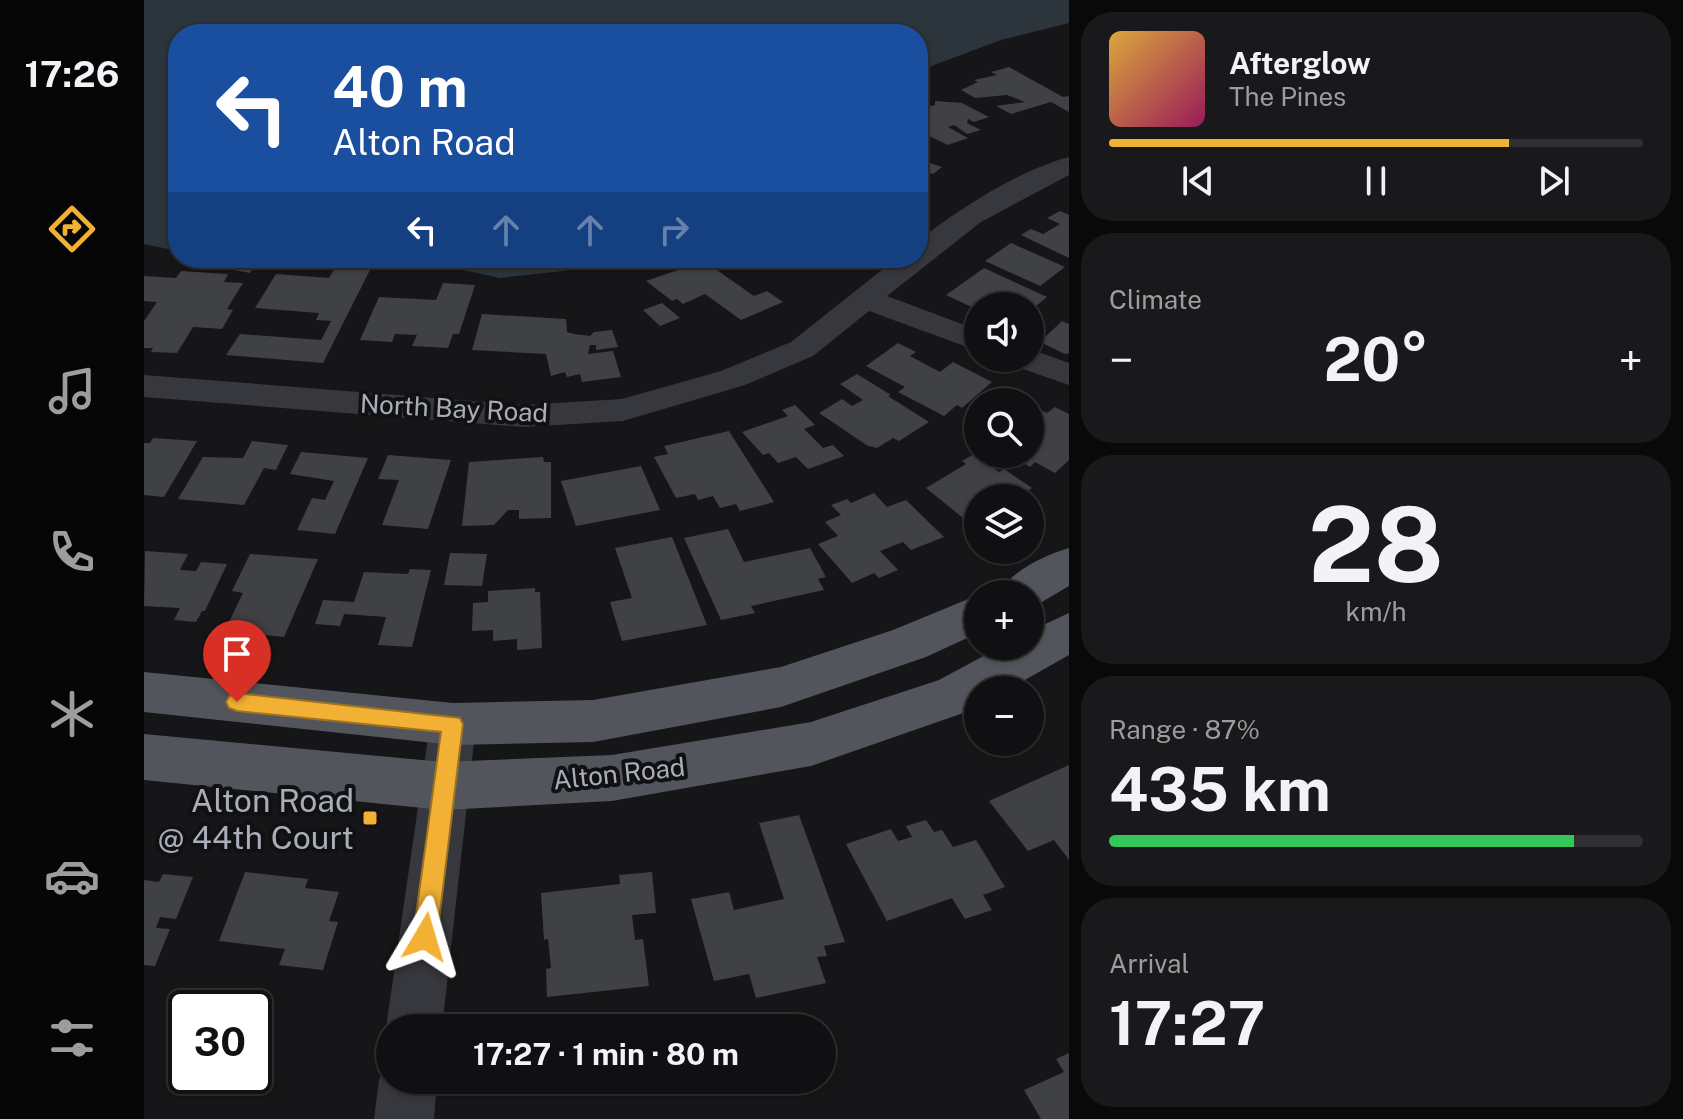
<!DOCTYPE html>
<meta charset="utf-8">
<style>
body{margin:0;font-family:"Public Sans",sans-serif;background:#19191b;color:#f1f3f6;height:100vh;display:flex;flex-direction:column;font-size:30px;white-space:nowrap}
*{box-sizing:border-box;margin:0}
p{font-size:26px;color:#9c9d9f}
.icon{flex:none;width:44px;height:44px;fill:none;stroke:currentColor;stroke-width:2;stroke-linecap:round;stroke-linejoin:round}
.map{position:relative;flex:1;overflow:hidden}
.details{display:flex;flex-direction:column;gap:12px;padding:12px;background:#09090a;width:614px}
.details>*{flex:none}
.guide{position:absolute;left:24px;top:24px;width:760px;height:244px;border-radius:32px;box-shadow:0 2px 6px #0004,0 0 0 2px #303032;background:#1a4fa0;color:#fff;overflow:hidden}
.buttons{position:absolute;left:820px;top:292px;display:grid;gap:16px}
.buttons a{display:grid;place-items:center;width:80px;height:80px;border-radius:50%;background:#101012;box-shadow:0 2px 6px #0004,0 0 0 2px #303032;font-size:40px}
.speed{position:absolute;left:24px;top:990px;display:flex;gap:16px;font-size:40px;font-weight:700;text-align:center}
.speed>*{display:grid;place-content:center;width:104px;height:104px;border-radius:50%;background:#101012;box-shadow:0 2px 6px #0004,0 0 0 2px #303032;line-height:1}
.speed .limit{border:4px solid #111;border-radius:12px;background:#fff;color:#111}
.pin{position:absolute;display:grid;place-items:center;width:68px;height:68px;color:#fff;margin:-82px -34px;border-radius:50% 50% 50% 0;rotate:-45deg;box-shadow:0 0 8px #0007}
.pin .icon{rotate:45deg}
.me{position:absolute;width:88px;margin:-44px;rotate:7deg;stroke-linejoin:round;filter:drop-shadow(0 0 6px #0008)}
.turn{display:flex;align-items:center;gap:28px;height:168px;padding:0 32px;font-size:36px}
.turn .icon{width:104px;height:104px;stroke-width:2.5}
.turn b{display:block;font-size:56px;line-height:68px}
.lanes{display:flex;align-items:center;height:76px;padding:0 32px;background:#0003;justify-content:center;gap:40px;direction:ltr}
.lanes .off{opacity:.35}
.big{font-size:60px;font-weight:700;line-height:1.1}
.details .widget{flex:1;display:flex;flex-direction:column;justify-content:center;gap:12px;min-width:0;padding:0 28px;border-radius:32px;background:#19191b}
.details .dial{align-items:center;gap:0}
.dial b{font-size:104px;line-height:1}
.song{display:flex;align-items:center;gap:24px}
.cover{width:96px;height:96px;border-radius:12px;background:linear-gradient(135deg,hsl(40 70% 55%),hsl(330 70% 35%))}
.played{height:8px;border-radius:4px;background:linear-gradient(90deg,#f2b134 75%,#303032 75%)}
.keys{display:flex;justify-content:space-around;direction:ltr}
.heat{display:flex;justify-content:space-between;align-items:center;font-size:44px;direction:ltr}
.charge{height:12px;border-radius:6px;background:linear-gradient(90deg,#34c759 87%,#303032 0)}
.trip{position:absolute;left:232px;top:1014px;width:460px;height:80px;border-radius:40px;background:#101012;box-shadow:0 2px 6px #0004,0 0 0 2px #303032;font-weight:700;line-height:80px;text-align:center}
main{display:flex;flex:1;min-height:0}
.menu{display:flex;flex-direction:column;width:144px;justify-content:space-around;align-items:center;background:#060607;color:#9c9d9f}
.menu .icon{width:56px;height:56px}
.menu .selected{color:#f2b134}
.menu b{font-size:36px;color:#f1f3f6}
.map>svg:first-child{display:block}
</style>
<main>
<nav class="menu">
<b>17:26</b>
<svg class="icon selected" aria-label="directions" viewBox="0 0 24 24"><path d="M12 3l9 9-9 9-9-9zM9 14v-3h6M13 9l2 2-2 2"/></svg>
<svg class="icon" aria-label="music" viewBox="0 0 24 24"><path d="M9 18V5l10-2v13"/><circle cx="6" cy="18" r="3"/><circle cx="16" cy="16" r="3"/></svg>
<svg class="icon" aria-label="phone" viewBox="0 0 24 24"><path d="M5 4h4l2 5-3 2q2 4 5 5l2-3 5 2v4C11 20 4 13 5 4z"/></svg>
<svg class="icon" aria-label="climate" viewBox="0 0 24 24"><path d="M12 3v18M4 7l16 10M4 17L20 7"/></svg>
<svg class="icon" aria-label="car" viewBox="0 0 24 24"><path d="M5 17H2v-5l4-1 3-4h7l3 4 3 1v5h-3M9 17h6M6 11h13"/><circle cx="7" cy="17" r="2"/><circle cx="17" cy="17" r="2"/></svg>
<svg class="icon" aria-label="filters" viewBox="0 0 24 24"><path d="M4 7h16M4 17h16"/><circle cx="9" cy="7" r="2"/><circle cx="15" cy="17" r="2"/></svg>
</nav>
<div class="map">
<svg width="925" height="1119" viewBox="0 0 925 1119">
<rect width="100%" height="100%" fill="#161618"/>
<path fill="#2c353c" d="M0,0h925v23l-68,17 -83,31v-37h-740v217l-34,-7z
M264,258h214l-32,10 -90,10z"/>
<path fill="#404145" d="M865,67l54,30 6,-1v16l-18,-10 -40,12 -15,-8 29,-4 -18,-7 -32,3 -14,-8 17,-8 -4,-2 23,-5 -6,-3z
M791,101l27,2 27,14 -15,5 -6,-3 -1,4 14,7 -14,4 -13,-9 -6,2 20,11 -20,7 -30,-14v-22l17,-4z
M774,159l24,8 -9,7 -15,-5z
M916,211l9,4v43l-48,-23 10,-6 12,5 17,-10 -13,-6z
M867,243l54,24 -25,19 -55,-25z
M97,258h19l-10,15 -16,-3z
M560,261l50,35 13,-5 16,11 -42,18 -36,-26 -22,10 -6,-5 -5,2 -26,-20z
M193,264l35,2 -49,97 -97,-8 14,-21 81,6 10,-19 -15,-1 3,-7 -64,-5 21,-34 53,4z
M840,268l63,29 -17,14v-5h-52v4l-32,-15z
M37,271l47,3 -4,8 19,1 -16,26 6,1 -11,19 -29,-2 -16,26 -26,-1 2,-4h-9v-27l13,-19 -13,-1v-25l32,2z
M299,283l32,2 -16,49h-6l-5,14 -36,-2 5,-11 -22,-1 -3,8 -32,-2 19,-43 57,3z
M518,303l18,15 -20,8 -17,-16z
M338,314l84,5 1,13 7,2 16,2 4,-4 18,-2 6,17 -22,3v-5h-6l-2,9 25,-3 8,26 -39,5 -2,-8 -13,3 -2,-5 -14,4 -5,-22 -74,-4z
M918,321l7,3v29l-4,1 -25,-12z
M754,343l18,9 -6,4 30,16 13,-10 39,20 -30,26 -5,-3 -13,11 -46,-24 7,-5 -39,-21z
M713,374l34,21 -3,1 41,26 -30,19 -6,-3 -16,10 -9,-2 -49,-33 23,-14 10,7 11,-6 -23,-16z
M858,390l23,12h-39z
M886,404l17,9 8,-6 14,7v46l-14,13 -20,-11 -5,5 -23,-13h23v-30l9,-7 -9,-5z
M651,405l20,20 -11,4 19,19 10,-3 11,11 -36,13 -12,-12 -18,6 -9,-10 -6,2 -21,-23 46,-16 -6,-6z
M585,431l45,71 -34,9 -4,-7 -16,4 -7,-12 -15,4 -3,-6 -19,4 -22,-41 14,-3 -4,-8z
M9,438l44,3 -33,56 -20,-2v-52h6z
M108,441l36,4 -12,25 -12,-2 -20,37 -66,-6 25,-42 40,1z
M157,452l67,6 -33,76 -38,-4 15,-32 13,2 9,-19 -44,-7z
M830,454l25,18 5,-3 28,19 -16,10h-38v18l-10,6 -42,-34 40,-24 -4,-3z
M244,455l63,5 -23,69 -46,-4 17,-45 -21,-1z
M399,457l1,5h7v56l-32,1v-9h-11l-14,15 -32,1 7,-64z
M497,466l19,44 -84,16 -15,-45z
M730,493l13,14 19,-7 38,37 -33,13 -8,-8 -23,9 18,19 -19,8 -5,-5 -22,10 -34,-39 20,-8 -13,-14 16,-7 -10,-10 16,-6 4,4z
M584,529l16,33 66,-14 16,29 -8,2 6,11 -73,16 4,7 -34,7 -37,-82z
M528,537l35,88 -85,16 -12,-39 22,-4 -17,-50z
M1,551l43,3 -8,16 16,1 5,-9 26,2 -22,47h-3l-6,11 -22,-2 6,-12 -36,-2z
M306,553l37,1 -5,32 -38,-1z
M106,554l68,5 -34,78 -48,-5 4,-8 -11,-2 14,-29 -11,-2z
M266,569l21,1 -19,77 -34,-2 8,-28 -42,-3 -4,12 -25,-2 8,-24 31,2 10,-30 44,2z
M391,588v4h5l2,56 -25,2v-11l-24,2v-11l-21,1 1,-28 15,-1v-11z
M925,765v95l-15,-20 -26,11 -39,-50z
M655,815l46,127 -21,4 3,10 -10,1 9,26 -70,15 -7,-24 -35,7 -23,-82 38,-7 5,18 50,-11 -25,-76z
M782,820l8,12 8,-2 11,17 23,-7 29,47 -22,8 9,15 -27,9 -13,-21 -65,23 -41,-77 45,-15 7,12 14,-4 -6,-11z
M101,872l63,7 -3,9 34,4 -10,29 9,1 -15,48 -44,-5 6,-16 -66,-8z
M508,872l4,41 -24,2 3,25 8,-1 6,47 -102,11 -1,-28 5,-1 -3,-29 -4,1 -3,-47 79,-9 -1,-9z
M19,874l30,3 -17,42 -16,-2 -4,11 14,1 -15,37 -11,-1v-85l15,2z
M925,1053v66h-28l-17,-29 40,-18 -8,-13z"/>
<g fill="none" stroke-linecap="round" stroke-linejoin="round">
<path fill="#37383d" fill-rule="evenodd" d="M925,157v18l-88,47 -94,74 91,34v21l-109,-40 -56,45 -68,29 -122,36 -99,6 -380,-30v-22l380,30 98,-6 99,-28 70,-29 106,-84h21v-17c41,-32 101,-71 151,-84z
M886,349l39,14v22l-57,-20 -4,-7h22z
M309,704l16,6 7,14 -34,304h-52v10l-4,-10 44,-304 7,-14z
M246,1058v22h47l-3,39h-60l5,-39z"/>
<path fill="#53555c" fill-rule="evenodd" d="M925,548v38l-39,23v-15h-32c13,-23 47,-39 71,-46z
M834,595v38l-52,24 -145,50 -188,35 -140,3 -309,-33v-40l309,31 140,-3 188,-33 112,-37z
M925,613v42l-62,35h-29v16l-6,4 -161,56 -199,35 -169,9 -299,-30v-46l299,28 169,-7 199,-33 128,-42 63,-34h28v-15z"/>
</g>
<path fill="#f2b134" stroke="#9d7322" stroke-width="2" d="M93,693l223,25 3,6 -26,213 -3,9 -9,3 -9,-3 -3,-9 28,-205 -204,-21 -8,-3 -3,-6 3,-6z"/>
<rect fill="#f2b134" stroke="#111113" stroke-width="3" x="218" y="810" width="16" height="16" rx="4"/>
<g text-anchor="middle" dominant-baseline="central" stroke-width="8" stroke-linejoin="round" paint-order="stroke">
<g font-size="26" fill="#a8adb8" stroke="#111113">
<text transform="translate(310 408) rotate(3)">North Bay Road</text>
<text transform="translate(475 773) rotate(-6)">Alton Road</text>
</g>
<g font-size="32" fill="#a8adb8" stroke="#111113" text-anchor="end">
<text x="210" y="800">Alton Road<tspan x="210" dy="37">@ 44th Court</tspan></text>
</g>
</g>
</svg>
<div class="buttons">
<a><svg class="icon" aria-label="sound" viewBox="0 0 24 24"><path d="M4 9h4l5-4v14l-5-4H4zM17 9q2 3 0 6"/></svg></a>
<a><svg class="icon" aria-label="search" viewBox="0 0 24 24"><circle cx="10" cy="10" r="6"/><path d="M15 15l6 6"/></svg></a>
<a><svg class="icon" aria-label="layers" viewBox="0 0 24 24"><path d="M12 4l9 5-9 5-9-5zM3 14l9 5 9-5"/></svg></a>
<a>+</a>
<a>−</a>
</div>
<div class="speed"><div class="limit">30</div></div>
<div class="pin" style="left:93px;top:702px;background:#d93025"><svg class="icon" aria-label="arrive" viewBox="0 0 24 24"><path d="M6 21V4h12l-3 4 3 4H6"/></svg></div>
<svg class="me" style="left:281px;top:937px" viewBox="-20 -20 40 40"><path d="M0-17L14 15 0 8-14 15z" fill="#f2b134" stroke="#fff" stroke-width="4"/></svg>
<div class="trip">17:27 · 1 min · 80 m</div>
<div class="guide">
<div class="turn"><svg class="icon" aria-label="left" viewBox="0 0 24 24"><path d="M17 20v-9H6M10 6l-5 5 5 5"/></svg><div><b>40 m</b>Alton Road</div></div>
<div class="lanes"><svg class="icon" aria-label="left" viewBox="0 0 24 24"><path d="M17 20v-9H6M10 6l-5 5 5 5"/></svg><svg class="icon off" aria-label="ahead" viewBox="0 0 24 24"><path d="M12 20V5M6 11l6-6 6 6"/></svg><svg class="icon off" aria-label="ahead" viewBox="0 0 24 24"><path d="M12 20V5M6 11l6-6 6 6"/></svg><svg class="icon off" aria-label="right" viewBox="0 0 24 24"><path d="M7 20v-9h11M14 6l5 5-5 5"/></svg></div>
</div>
</div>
<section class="details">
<div class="widget">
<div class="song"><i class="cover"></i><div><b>Afterglow</b><p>The Pines</p></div></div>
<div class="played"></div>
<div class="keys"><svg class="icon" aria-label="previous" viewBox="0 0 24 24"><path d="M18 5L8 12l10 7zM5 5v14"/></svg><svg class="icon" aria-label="pause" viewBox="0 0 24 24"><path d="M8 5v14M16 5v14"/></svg><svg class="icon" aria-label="next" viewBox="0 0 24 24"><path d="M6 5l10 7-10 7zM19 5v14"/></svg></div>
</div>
<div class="widget"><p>Climate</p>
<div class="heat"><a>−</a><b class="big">20°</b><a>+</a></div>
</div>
<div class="widget dial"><b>28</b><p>km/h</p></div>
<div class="widget"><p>Range · 87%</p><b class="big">435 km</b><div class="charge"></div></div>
<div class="widget"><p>Arrival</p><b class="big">17:27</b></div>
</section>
</main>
